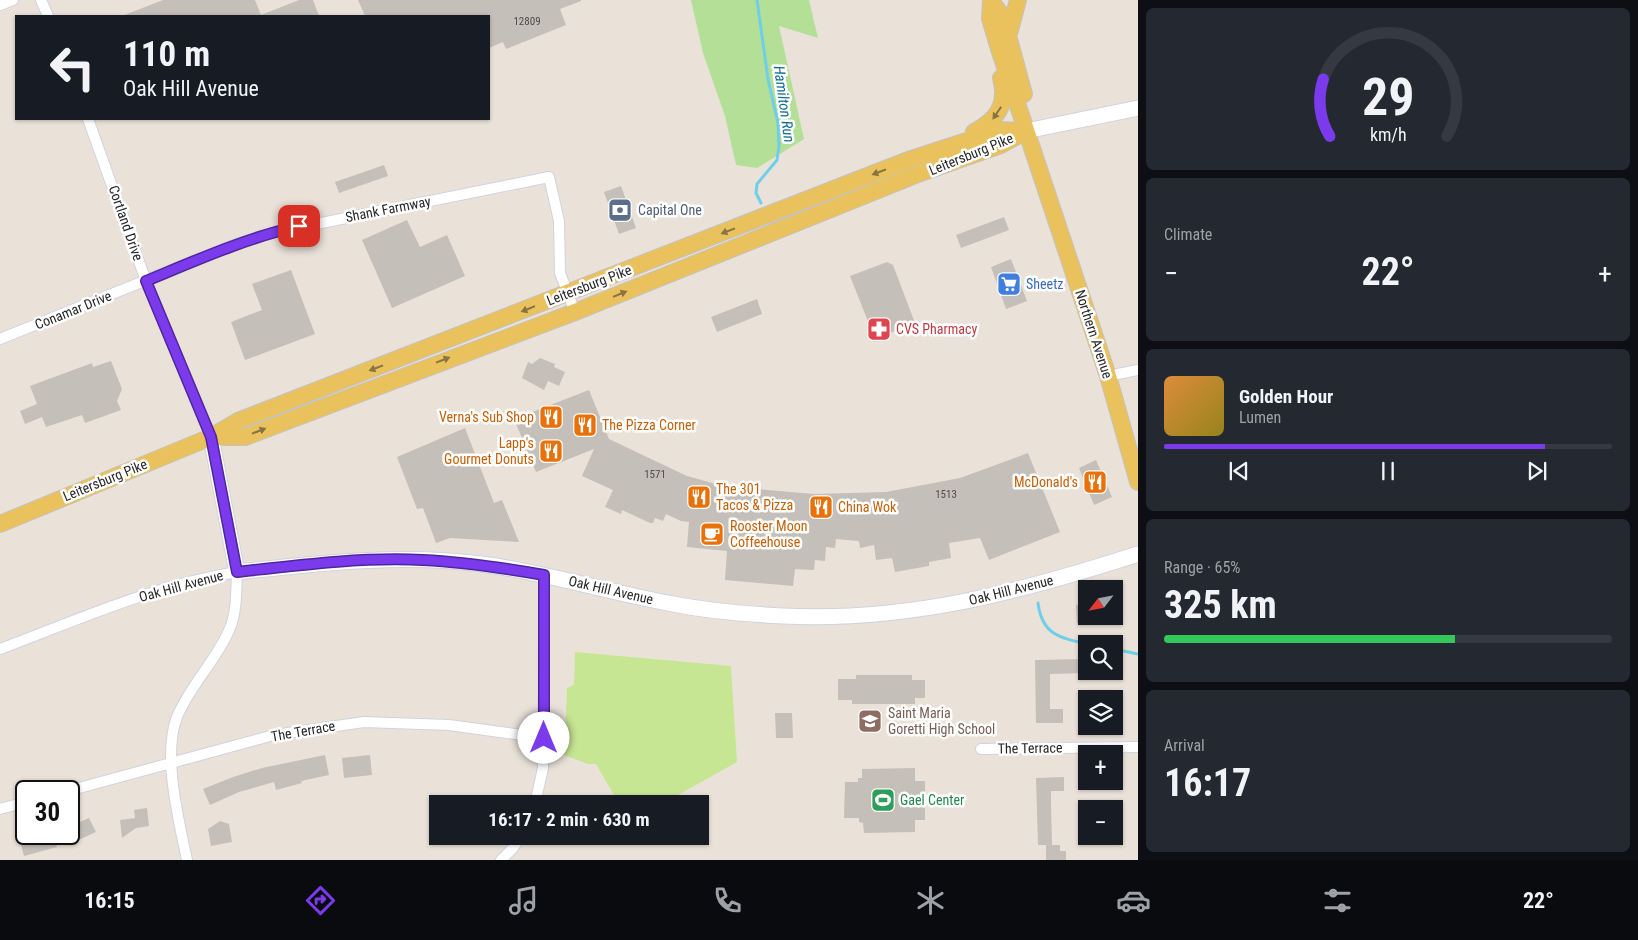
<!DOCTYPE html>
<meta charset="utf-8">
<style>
body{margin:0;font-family:"Roboto Condensed",sans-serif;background:#242831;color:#f1f3f6;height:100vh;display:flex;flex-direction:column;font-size:19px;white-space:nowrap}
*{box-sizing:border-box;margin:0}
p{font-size:16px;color:#9ea1a6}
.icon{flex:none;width:28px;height:28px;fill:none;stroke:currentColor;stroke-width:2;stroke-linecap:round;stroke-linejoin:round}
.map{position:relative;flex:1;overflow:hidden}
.panel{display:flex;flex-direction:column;gap:8px;padding:8px;background:#0d0f14;width:500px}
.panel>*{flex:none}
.top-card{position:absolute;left:15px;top:15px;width:475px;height:105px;border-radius:0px;box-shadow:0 1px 4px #0004;background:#171b24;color:#f1f3f6;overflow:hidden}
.needle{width:32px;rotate:238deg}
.buttons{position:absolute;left:1078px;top:580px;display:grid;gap:10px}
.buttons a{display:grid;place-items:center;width:45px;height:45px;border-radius:0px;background:#171b24;box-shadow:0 1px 4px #0004;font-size:25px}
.speed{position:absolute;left:15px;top:780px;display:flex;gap:10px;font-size:25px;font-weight:700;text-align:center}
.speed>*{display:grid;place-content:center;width:65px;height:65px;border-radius:50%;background:#171b24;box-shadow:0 1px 4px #0004;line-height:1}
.speed .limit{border:2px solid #111;border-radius:8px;background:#fff;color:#111}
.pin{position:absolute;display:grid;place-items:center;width:42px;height:42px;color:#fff;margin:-21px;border-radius:10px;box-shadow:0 2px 8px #0006}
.me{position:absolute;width:55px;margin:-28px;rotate:0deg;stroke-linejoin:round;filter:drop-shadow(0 0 4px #0008)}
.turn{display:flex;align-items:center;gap:18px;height:105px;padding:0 25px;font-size:22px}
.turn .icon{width:65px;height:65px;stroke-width:2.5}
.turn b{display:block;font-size:35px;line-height:42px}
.big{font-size:38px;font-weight:700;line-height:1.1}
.panel .widget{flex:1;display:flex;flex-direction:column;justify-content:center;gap:8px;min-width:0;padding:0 18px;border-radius:8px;background:#242831}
.panel .dial{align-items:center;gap:0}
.dial svg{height:130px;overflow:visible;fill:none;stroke:#363941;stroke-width:7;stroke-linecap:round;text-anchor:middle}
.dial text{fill:#f1f3f6;stroke:none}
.song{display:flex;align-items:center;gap:15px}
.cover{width:60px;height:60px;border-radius:8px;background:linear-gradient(135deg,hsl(30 70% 55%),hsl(50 70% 35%))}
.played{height:5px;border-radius:2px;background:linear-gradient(90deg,#7c3aed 85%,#363941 85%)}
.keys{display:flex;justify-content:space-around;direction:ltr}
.heat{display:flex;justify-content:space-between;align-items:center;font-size:28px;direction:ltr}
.charge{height:8px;border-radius:4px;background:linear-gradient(90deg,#34c759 65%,#363941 0)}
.trip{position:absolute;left:429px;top:795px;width:280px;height:50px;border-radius:0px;background:#171b24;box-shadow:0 1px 4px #0004;font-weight:700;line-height:50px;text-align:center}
.tabs{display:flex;height:80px;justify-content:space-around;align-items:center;background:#090b0e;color:#9ea1a6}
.tabs .icon{width:35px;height:35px}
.tabs .current{color:#7c3aed}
.tabs b{font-size:22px;color:#f1f3f6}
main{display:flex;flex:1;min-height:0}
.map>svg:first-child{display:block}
</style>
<main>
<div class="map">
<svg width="1138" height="860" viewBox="0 0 1138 860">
<rect width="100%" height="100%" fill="#eae2d9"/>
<path fill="#b3df97" d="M691,0h118l9,38 -39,-12 25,113 -47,29 -21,-3 -11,-49 -22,-63z"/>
<path fill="#c7e693" d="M575,652l156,14 6,96 -75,42h-43l-23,-40h-8l-24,-9 3,-67 7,-3z"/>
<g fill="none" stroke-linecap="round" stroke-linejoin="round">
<path stroke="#6fcfe9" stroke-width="3" d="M757,0l11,79 10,44 1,23 -2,14 -20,24 -1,9 5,10
M1038,603c4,32 22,35 50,41
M1114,649l24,5"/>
</g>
<path fill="#c5bfb9" d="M163,0h92l6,15 38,-15h14l6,16h-197z
M358,0h223v1l-21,8 6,16 -60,24 -3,-7 -14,6v-32h-124z
M384,165l4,11 -49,17 -4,-11z
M621,186l15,42 -17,6 -15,-42z
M1004,217l5,13 -48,18 -5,-13z
M407,220l13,27 27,-12 18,41 -73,32 -30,-68z
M1011,259l16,42 -21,8 -15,-42z
M887,262l6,3 22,58 -30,12 -14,-6 -21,-53z
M291,270l24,64 -70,26 -14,-38 31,-12 -10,-26z
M757,299l5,15 -45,18 -6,-15z
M540,358l15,6 -1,3 11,5 -6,14 -11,-5 -4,9 -22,-12 6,-16 4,2z
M111,361l11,28 -5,12 4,9 -36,13 -3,-8 -36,12 -4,-10 -17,7 -5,-13 17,-7 -7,-18 62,-23 1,4z
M589,390l20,49 78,37 36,10 91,8 72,-2 74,-14 68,-25 32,79 -71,28 -9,-22 -31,5 2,15 -22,4v4l-34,6 -3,-14 -16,2 -2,-15 -14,3 -1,-7 -23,-2 -1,9 -9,-1 -1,14 -10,-1 -1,10 -19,-1 -2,17 -68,-6 2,-29 -40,-4 2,-25 -8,-1 -15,-7 -3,7 -8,-3 -2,5h-3l-28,-13 -1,4 -16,-7 8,-17 -31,-14 12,-27 -58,23 -22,-53z
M465,428l29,75 8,-3 17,42 -69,-4 -14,5 -13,-35 -6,1 -20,-52z
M1096,460l16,37 -18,8 -15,-37z
M1076,605h10v18h-9z
M1086,659v14l-36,1v35h13v14h-27l-1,-63z
M856,675h56v5h13v18h-10v6h-63v-4h-14v-21h18z
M775,713h17l1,25h-17z
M325,755l4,20 -28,6 1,2 -26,7 -2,-8 -35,10 -29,13 -7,-16 30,-12 29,-9z
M370,755l2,20 -28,3 -2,-20z
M915,768v13h10v39h-10v12l-51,1 -1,-10 -4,-1v-4h-15l1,-36h13v-4h4v-9z
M1064,777v14h-13v12l1,42h8v6h6v9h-20v-15h-8l-2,-67z
M147,808l2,18 -13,2 -14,10 -2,-18 15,-2 -1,-8z
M89,818l7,14 -24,11 -3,-16z
M220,821l9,3 3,18 -21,4 -3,-17z
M30,834h23l4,13 -33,9 -5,-19z"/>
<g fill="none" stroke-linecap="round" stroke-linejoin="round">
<g stroke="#cfd3e0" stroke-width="12">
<path id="street" d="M41,0l7,16
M0,5l13,-5
M88,119l58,162 65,156
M0,339l226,-91 41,-14 282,-57 10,44 1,52 15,39
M1108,376l30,-6
M0,649c77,-29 155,-64 237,-77 -1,19 0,39 -7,56 -13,32 -40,57 -53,89 -15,38 2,104 10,143
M981,749l157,-2
M68,791l206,-56 90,-13 85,3 95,13
M535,804l8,-36 1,-193
M0,809l26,-7
M501,860l12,-12 8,-12"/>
</g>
<g stroke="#cfd3e0" stroke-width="17">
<path id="secondary" d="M1026,131l112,-23
M211,437l26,135c83,-9 168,-19 252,-7 62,9 122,28 184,39 36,7 73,10 110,12 126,6 237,-24 355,-62"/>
</g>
<g stroke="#c3c3c3" stroke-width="18">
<path id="primary" d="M991,0l-1,19 9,30 109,327 30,106
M991,1l12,16 21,77
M1009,34l9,-34
M974,132c23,-12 34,-27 27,-54
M213,437h32l330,-125 343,-138 83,-29 25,-14
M0,524l211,-87 27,-16 673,-262 89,-29 26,1"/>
</g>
<use href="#street" stroke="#fff" stroke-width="10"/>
<use href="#secondary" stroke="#fff" stroke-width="15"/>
<use href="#primary" stroke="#eac25d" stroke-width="16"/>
</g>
<defs><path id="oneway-solid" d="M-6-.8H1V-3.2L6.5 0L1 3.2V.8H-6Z" transform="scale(1.25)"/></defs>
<g fill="#887442">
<use href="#oneway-solid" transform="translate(997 113) rotate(124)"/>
<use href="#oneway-solid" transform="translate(879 172) rotate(159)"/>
<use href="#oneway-solid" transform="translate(728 231) rotate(159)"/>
<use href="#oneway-solid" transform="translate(620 294) rotate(-22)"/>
<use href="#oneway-solid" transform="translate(528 309) rotate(158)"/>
<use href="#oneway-solid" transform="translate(443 360) rotate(-21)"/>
<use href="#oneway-solid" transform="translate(376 368) rotate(159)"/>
<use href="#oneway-solid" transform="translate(259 431) rotate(-21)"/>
</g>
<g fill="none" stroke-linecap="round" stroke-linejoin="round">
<g stroke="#51269a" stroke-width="12">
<path id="route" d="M299,226c-53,12 -102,34 -153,55l65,156 26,135c62,-7 124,-15 186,-12 41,2 81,8 121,15v163"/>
</g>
<use href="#route" stroke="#7c3aed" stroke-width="9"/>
</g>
<defs>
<g id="bank-square" transform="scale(1.25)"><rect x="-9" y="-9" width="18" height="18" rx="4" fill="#5c6f8a" stroke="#fff"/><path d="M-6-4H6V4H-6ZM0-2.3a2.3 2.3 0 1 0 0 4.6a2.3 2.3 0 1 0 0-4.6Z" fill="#fff"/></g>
<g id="supermarket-square" transform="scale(1.25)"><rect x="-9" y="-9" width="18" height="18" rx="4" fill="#3f7fe0" stroke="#fff"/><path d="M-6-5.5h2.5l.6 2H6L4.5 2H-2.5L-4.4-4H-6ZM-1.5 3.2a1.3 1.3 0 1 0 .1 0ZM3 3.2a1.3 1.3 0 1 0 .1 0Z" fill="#fff"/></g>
<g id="pharmacy-square" transform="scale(1.25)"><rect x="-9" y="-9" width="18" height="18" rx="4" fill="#e0444e" stroke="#fff"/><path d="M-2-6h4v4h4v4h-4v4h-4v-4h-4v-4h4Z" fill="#fff"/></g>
<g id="restaurant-square" transform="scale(1.25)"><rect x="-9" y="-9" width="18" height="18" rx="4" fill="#e8710a" stroke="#fff"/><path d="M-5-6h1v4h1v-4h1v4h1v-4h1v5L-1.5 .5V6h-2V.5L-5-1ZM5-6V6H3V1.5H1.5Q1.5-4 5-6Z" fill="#fff"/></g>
<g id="cafe-square" transform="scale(1.25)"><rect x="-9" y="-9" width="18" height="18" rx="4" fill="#e8710a" stroke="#fff"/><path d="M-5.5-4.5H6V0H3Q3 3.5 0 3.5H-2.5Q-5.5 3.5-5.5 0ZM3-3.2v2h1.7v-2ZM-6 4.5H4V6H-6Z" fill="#fff"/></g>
<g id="school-square" transform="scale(1.25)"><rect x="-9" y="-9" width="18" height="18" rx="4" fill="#8d6e63" stroke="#fff"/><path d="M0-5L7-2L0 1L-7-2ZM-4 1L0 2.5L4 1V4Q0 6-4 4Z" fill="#fff"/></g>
<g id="stadium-square" transform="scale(1.25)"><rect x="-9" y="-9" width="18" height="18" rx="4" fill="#2e9e5b" stroke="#fff"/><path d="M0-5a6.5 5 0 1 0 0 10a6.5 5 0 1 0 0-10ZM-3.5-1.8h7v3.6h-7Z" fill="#fff"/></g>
</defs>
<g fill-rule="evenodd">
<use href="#bank-square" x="620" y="210"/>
<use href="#supermarket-square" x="1009" y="284"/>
<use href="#pharmacy-square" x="879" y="329"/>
<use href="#restaurant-square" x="551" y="417"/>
<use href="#restaurant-square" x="585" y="425"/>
<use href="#restaurant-square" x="551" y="451"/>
<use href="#restaurant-square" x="1095" y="482"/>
<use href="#restaurant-square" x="699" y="497"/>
<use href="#restaurant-square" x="821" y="507"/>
<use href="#cafe-square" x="712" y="534"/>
<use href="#school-square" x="870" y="721"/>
<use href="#stadium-square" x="883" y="800"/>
</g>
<g text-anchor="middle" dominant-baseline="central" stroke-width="5" stroke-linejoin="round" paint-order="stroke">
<g font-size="11" fill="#4e4d4c">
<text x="527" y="21">12809</text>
<text x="655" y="474">1571</text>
<text x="946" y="494">1513</text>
</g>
<g font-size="14" fill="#272727" stroke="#fff">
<text transform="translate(971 154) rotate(-22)">Leitersburg Pike</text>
<text transform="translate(388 209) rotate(-11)">Shank Farmway</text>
<text transform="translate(126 223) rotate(71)">Cortland Drive</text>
<text transform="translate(589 285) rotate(-21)">Leitersburg Pike</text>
<text transform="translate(73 310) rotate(-22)">Conamar Drive</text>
<text transform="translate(1094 334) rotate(72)">Northern Avenue</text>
<text transform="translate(105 480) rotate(-22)">Leitersburg Pike</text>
<text transform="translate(181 586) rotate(-15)">Oak Hill Avenue</text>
<text transform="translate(611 590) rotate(13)">Oak Hill Avenue</text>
<text transform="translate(1011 590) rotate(-14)">Oak Hill Avenue</text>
<text transform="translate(303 731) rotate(-10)">The Terrace</text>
<text transform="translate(1030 748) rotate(-1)">The Terrace</text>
</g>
<g font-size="14" fill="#4e5e75" stroke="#fff" text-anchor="start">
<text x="638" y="210">Capital One</text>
</g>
<g font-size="14" fill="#366cbe" stroke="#fff" text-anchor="start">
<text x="1026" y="284">Sheetz</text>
</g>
<g font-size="14" fill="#be3a42" stroke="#fff" text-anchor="start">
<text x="896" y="329">CVS Pharmacy</text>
</g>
<g font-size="14" fill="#c56008" stroke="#fff" text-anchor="start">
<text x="534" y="417" text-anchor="end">Verna's Sub Shop</text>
<text x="602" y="425">The Pizza Corner</text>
<text x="534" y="443" text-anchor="end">Lapp's<tspan x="534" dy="16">Gourmet Donuts</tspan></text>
<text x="1078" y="482" text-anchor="end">McDonald's</text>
<text x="716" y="489">The 301<tspan x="716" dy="16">Tacos &amp; Pizza</tspan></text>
<text x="838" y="507">China Wok</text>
<text x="730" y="526">Rooster Moon<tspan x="730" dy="16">Coffeehouse</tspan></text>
</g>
<g font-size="14" fill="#785e54" stroke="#fff" text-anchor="start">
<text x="888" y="713">Saint Maria<tspan x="888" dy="16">Goretti High School</tspan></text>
</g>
<g font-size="14" fill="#27864d" stroke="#fff" text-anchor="start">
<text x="900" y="800">Gael Center</text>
</g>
<g font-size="15" font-style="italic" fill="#126c91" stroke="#fff">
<text transform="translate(784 104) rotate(82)">Hamilton Run</text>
</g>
</g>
</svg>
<div class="buttons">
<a><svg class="needle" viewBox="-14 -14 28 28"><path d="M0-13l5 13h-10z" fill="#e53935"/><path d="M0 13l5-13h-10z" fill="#9ea1a6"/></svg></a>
<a><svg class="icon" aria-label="search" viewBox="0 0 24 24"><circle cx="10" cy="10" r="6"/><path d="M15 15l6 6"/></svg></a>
<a><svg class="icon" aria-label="layers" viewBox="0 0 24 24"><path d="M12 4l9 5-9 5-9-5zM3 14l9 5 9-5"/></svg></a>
<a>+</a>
<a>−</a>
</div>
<div class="speed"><div class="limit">30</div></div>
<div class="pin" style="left:299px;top:226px;background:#d93025"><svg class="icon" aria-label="arrive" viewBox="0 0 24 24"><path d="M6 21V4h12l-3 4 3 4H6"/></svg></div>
<svg class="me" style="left:544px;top:738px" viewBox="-20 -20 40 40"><circle r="19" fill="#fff"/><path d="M0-13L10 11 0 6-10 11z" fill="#7c3aed"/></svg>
<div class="trip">16:17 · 2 min · 630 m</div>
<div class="top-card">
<div class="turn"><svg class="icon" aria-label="left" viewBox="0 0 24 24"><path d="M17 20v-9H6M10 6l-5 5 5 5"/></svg><div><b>110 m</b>Oak Hill Avenue</div></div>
</div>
</div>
<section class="panel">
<div class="widget dial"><svg viewBox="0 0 100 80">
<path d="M14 69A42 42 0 1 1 86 69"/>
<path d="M14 69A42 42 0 0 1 10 34" stroke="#7c3aed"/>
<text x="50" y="56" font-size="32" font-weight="700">29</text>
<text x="50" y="72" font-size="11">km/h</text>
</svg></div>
<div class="widget"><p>Climate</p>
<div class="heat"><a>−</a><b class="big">22°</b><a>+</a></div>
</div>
<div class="widget">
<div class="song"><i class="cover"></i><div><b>Golden Hour</b><p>Lumen</p></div></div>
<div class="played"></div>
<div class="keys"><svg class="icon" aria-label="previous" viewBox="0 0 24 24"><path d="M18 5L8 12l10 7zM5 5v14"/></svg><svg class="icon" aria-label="pause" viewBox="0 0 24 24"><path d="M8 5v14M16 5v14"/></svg><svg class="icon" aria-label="next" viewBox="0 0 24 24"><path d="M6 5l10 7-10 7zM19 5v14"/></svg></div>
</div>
<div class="widget"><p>Range · 65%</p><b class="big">325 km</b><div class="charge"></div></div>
<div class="widget"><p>Arrival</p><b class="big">16:17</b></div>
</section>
</main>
<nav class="tabs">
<b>16:15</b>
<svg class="icon current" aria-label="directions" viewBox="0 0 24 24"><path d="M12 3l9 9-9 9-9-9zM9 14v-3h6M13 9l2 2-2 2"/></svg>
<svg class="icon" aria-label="music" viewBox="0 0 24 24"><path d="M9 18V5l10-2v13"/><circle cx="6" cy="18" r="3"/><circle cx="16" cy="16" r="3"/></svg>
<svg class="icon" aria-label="phone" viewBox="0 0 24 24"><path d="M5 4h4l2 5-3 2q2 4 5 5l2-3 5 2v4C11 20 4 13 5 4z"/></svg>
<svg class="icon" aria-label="climate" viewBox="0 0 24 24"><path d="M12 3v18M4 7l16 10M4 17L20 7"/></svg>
<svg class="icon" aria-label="car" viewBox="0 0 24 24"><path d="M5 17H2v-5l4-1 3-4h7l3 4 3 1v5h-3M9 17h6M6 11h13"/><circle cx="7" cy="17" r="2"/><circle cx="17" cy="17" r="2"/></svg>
<svg class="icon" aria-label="filters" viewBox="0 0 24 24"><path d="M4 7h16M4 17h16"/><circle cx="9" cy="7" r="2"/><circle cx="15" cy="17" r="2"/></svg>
<b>22°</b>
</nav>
